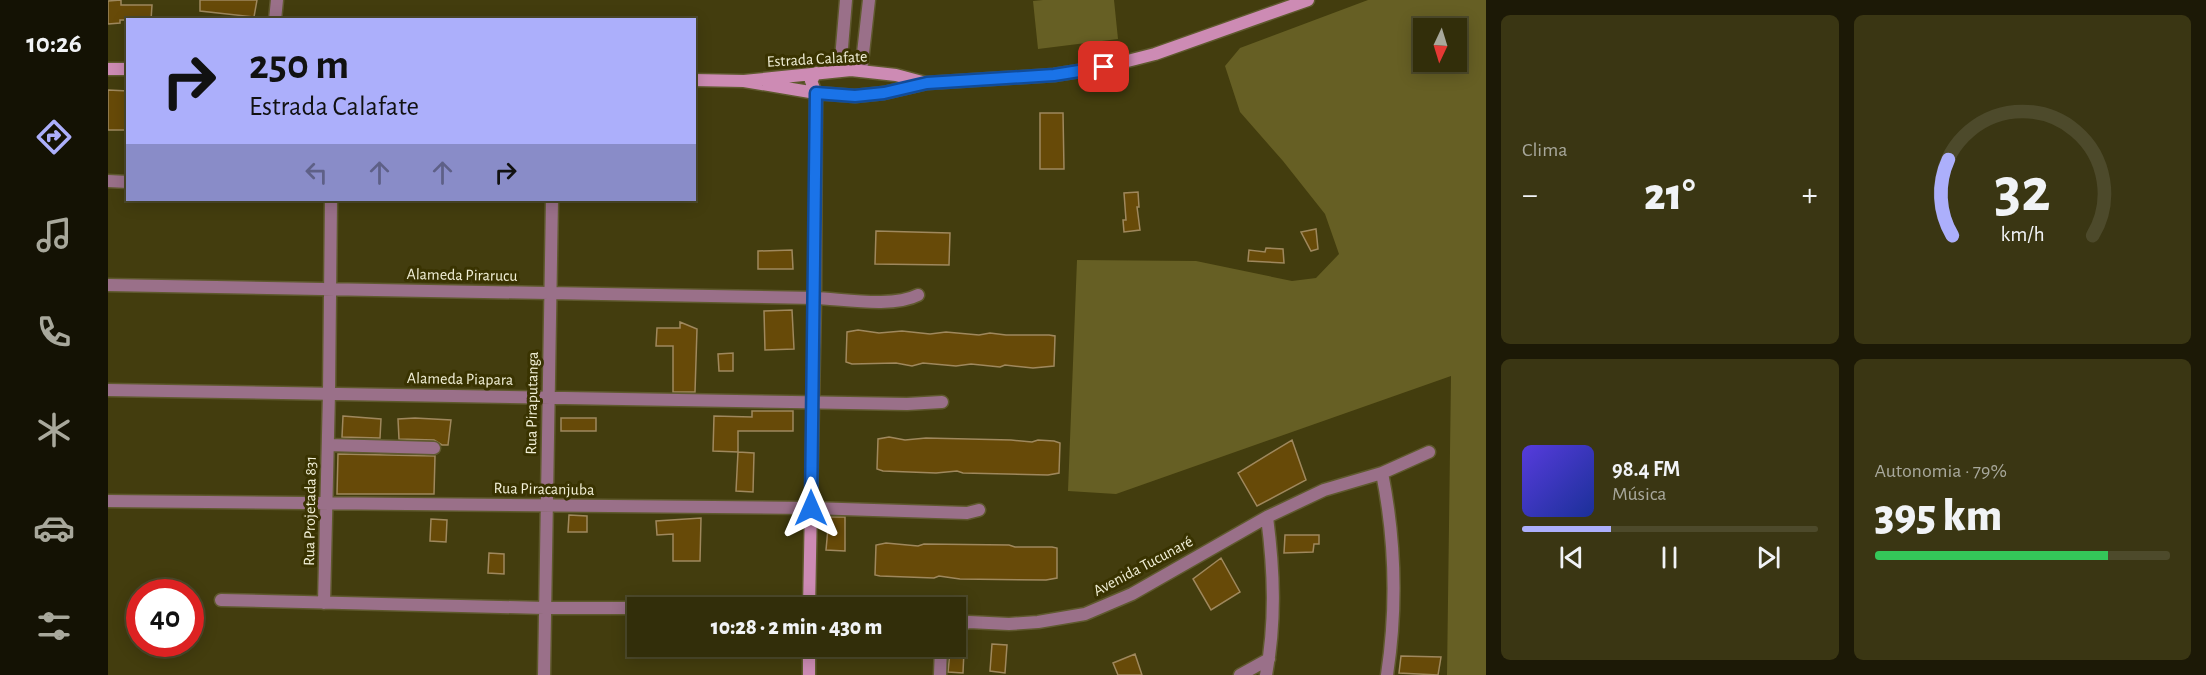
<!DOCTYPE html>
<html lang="pt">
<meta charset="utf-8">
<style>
body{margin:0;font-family:"Alegreya Sans",sans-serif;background:#3a3613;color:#f1f3f6;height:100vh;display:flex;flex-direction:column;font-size:22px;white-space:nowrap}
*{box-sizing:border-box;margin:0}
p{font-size:20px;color:#a8a89c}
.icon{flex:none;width:33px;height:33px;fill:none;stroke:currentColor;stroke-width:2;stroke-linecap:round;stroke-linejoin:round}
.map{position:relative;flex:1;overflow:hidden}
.side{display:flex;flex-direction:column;gap:15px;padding:15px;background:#1c1906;width:720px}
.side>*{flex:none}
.top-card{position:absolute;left:18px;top:18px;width:570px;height:183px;border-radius:0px;box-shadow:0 3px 15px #0003,0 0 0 2px #4d4a2b;background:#acaffb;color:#111;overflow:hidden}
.needle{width:39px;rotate:184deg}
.tools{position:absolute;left:1305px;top:18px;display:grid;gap:12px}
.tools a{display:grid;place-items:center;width:54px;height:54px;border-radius:0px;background:#322e0a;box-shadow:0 3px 15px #0003,0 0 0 2px #4d4a2b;font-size:30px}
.speed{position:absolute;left:18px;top:579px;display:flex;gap:12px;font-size:30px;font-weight:700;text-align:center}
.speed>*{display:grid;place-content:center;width:78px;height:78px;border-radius:50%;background:#322e0a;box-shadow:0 3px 15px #0003,0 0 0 2px #4d4a2b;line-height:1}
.speed .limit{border:9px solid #d22;background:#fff;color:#111}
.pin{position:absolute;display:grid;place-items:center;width:51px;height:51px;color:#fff;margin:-26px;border-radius:12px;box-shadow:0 3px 9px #0006}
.me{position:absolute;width:66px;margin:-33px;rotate:0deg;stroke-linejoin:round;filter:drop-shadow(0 0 4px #0008)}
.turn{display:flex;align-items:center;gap:21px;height:126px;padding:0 24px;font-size:27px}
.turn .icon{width:78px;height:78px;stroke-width:2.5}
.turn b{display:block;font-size:42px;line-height:51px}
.lanes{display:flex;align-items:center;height:57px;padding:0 24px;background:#0003;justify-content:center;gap:30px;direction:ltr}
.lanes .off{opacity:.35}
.big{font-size:45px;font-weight:800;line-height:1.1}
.side .tile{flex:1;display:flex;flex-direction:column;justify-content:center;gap:9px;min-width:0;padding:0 21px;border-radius:9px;background:#3a3613}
.side .dial{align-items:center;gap:0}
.dial svg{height:156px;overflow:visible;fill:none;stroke:#4d4a2b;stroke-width:7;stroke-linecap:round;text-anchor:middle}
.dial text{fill:#f1f3f6;stroke:none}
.song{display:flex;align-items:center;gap:18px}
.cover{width:72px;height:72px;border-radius:9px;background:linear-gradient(135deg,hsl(250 70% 55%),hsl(230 70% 35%))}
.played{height:6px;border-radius:3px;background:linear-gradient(90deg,#acaffb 30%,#4d4a2b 30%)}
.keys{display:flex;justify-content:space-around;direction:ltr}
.heat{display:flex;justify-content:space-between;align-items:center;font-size:33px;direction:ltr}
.charge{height:9px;border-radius:4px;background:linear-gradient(90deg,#34c759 79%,#4d4a2b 0)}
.side .tiles{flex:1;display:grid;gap:15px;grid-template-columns:repeat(2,1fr)}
.trip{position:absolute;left:519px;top:597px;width:339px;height:60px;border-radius:0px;background:#322e0a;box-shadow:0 3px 15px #0003,0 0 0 2px #4d4a2b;font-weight:800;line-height:60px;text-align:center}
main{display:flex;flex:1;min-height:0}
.menu{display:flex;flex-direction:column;width:108px;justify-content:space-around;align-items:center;background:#141204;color:#a8a89c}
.menu .icon{width:42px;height:42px}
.menu .current{color:#acaffb}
.menu b{font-size:27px;color:#f1f3f6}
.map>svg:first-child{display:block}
</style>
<main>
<nav class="menu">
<b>10:26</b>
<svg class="icon current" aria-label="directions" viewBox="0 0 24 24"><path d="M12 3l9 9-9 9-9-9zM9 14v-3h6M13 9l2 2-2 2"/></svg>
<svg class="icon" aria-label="music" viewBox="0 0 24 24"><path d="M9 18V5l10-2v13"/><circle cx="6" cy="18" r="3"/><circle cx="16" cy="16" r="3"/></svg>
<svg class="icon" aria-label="phone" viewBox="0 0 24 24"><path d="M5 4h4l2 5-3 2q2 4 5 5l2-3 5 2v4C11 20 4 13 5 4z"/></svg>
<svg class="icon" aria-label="climate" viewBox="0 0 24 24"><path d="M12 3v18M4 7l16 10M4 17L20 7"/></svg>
<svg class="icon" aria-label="car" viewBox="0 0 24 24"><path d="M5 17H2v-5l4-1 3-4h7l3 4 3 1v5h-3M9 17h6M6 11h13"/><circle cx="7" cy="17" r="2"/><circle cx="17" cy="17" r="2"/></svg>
<svg class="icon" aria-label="filters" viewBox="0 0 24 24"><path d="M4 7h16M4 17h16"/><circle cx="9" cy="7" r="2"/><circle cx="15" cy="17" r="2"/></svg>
</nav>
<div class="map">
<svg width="1378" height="675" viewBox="0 0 1378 675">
<rect width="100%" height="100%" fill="#433d0e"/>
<path fill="#665f24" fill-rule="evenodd" d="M935,0h71l4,39 -80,10 -5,-48z
M1260,0h118v675h-39l4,-299 -335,118 -48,-3 9,-231 119,1 96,20 24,-3 23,-24 -14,-40 -42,-53 -43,-49 -15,-46 15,-18zM1348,28v34h-32v-34z"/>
<path fill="#674a08" stroke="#9f885d" stroke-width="1.5" d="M13,0v5h31l-1,15h-31v3l-12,1v-23z
M92,0h57l-3,17 -54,-6z
M0,90l20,1v39h-20z
M932,113h23l1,56h-24z
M1030,192l1,15h-2l3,23 -16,2 -1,-12h3l-2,-27z
M1208,229l2,20 -7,2 -10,-19z
M768,231l74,2 -1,32 -74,-1z
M1158,248l17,1 1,14 -36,-2 1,-11 16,2z
M684,250l1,19h-35v-18z
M684,310l2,39 -29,1 -1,-39z
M572,322l17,7 -2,63h-22v-46h-17l1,-18h23z
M750,330l21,3 23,-2 28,3 16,-2 33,3 11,-2 16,2h43l6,1 -1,30 -21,2 -28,-3 -5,2 -29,-3 -15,2 -33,-3 -11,3 -16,-3 -44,1 -6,-2 1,-30z
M625,353v18h-14l-1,-17z
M644,411h41v20h-55v21l-25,-1 1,-35 38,1z
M235,416l38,3 -1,19 -38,-1z
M307,418l36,2 -3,25h-6l-8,-5 -35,-1 -1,-20z
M453,418h35v13h-35z
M781,437l16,3 21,-2 85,2 21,2 6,-2 16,1 6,2 -1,30 -11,2 -85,-2 -6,-2 -21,2 -53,-2 -6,-2 1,-30z
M1184,440l14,40 -49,26 -19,-33z
M630,452l16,1 -1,39 -17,-1z
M230,454l97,2 -1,38h-97z
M461,515l18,1v16h-19z
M721,517h16v34l-19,-1z
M593,518l-1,43h-27v-27l-16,1 -1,-14z
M323,519l16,1 -1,22 -16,-1z
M1177,535h34v9h-5l-1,8 -29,1z
M778,543l32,3 6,-2 85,1 6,2h37l5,1v30l-11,2 -86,-1 -21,-3 -5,2 -54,-2 -5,-1 1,-30z
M381,553l15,1v20l-16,-1z
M1113,558l19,34 -29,18 -18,-31z
M884,644l15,1 -2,28 -15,-2z
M856,651l-1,22 -15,-1 2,-20z
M1027,654l7,21h-24l-5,-12z
M1293,656l40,1 -3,18 -39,-2z"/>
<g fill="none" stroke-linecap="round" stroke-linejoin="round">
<g stroke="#5f592e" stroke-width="15">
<path id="street" d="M167,20l2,-20
M732,71l6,-71
M753,71l8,-71
M0,181l20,1
M0,285l707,13c28,1 78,10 103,-3
M0,390l799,14 35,-2
M220,445l106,3
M1274,473c13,65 15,136 5,202
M0,501l703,7 156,5 12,-3
M113,600l323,8h94
M216,603l5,-210 2,-193
M602,608l99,-1
M848,626l13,-4 40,2 29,-2 47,-8 47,-20 135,-77 57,-27 58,-17 47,-21
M436,675l8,-475
M832,675l1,-29
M1132,675l29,-16
M1158,675c10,-53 8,-104 1,-158"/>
</g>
<g stroke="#5f592e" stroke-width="15">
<path id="secondary" d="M0,69h20
M586,80l50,1 107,-11 45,5 30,8
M636,81l72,12 39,3 29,-3 43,-10 127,-8 50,-8 51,-13 153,-54
M701,608l6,-310 1,-205 -5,-12 5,-8
M701,675v-29"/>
</g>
<use href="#street" stroke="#9a7089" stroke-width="12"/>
<use href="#secondary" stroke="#cd8bb4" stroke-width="12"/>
</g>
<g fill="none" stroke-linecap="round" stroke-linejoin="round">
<g stroke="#114b97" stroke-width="15">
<path id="route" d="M703,508l5,-415 39,3 29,-3 43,-10 127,-8 50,-8"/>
</g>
<use href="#route" stroke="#1a73e8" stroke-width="10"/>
</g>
<g text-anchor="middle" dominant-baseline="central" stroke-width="6" stroke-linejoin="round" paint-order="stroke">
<g font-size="16" fill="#f1efd6" stroke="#393301">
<text transform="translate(709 59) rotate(-3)">Estrada Calafate</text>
<text transform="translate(354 275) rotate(1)">Alameda Pirarucu</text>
<text transform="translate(352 379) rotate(1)">Alameda Piapara</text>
<text transform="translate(424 403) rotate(-89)">Rua Piraputanga</text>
<text transform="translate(436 489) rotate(1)">Rua Piracanjuba</text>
<text transform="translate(202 511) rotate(-89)">Rua Projetada 831</text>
<text transform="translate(1035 566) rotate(-28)">Avenida Tucunaré</text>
</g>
</g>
</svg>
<div class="tools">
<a><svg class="needle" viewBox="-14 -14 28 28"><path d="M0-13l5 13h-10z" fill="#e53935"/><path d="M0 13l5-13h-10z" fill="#a8a89c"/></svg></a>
</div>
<div class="speed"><div class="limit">40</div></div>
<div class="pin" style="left:996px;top:67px;background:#d93025"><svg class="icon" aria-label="arrive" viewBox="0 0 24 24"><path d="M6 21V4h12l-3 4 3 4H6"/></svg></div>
<svg class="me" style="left:703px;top:508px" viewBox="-20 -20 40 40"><path d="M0-17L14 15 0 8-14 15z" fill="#1a73e8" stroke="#fff" stroke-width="4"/></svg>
<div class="trip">10:28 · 2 min · 430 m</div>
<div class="top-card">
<div class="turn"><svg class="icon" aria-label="right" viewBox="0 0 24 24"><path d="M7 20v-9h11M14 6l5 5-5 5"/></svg><div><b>250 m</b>Estrada Calafate</div></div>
<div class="lanes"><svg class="icon off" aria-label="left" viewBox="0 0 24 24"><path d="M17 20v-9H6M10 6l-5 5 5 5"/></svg><svg class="icon off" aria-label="ahead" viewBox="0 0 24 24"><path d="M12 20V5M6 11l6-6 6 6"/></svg><svg class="icon off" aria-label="ahead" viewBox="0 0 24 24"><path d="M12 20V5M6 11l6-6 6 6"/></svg><svg class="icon" aria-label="right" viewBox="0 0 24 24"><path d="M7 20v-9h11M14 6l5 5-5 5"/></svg></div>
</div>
</div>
<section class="side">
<div class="tiles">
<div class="tile"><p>Clima</p>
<div class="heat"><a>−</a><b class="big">21°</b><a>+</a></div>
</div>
<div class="tile dial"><svg viewBox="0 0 100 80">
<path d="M14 69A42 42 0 1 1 86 69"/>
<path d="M14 69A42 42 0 0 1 12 30" stroke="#acaffb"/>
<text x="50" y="56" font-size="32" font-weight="700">32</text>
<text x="50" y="72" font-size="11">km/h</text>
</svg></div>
<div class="tile">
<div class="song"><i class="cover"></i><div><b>98.4 FM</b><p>Música</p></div></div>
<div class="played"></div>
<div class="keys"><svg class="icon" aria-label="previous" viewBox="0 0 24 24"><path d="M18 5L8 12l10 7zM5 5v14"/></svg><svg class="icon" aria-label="pause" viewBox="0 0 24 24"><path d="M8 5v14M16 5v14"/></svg><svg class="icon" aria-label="next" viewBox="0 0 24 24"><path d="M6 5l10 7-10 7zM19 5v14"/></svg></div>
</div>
<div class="tile"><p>Autonomia · 79%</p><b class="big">395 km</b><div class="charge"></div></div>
</div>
</section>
</main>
